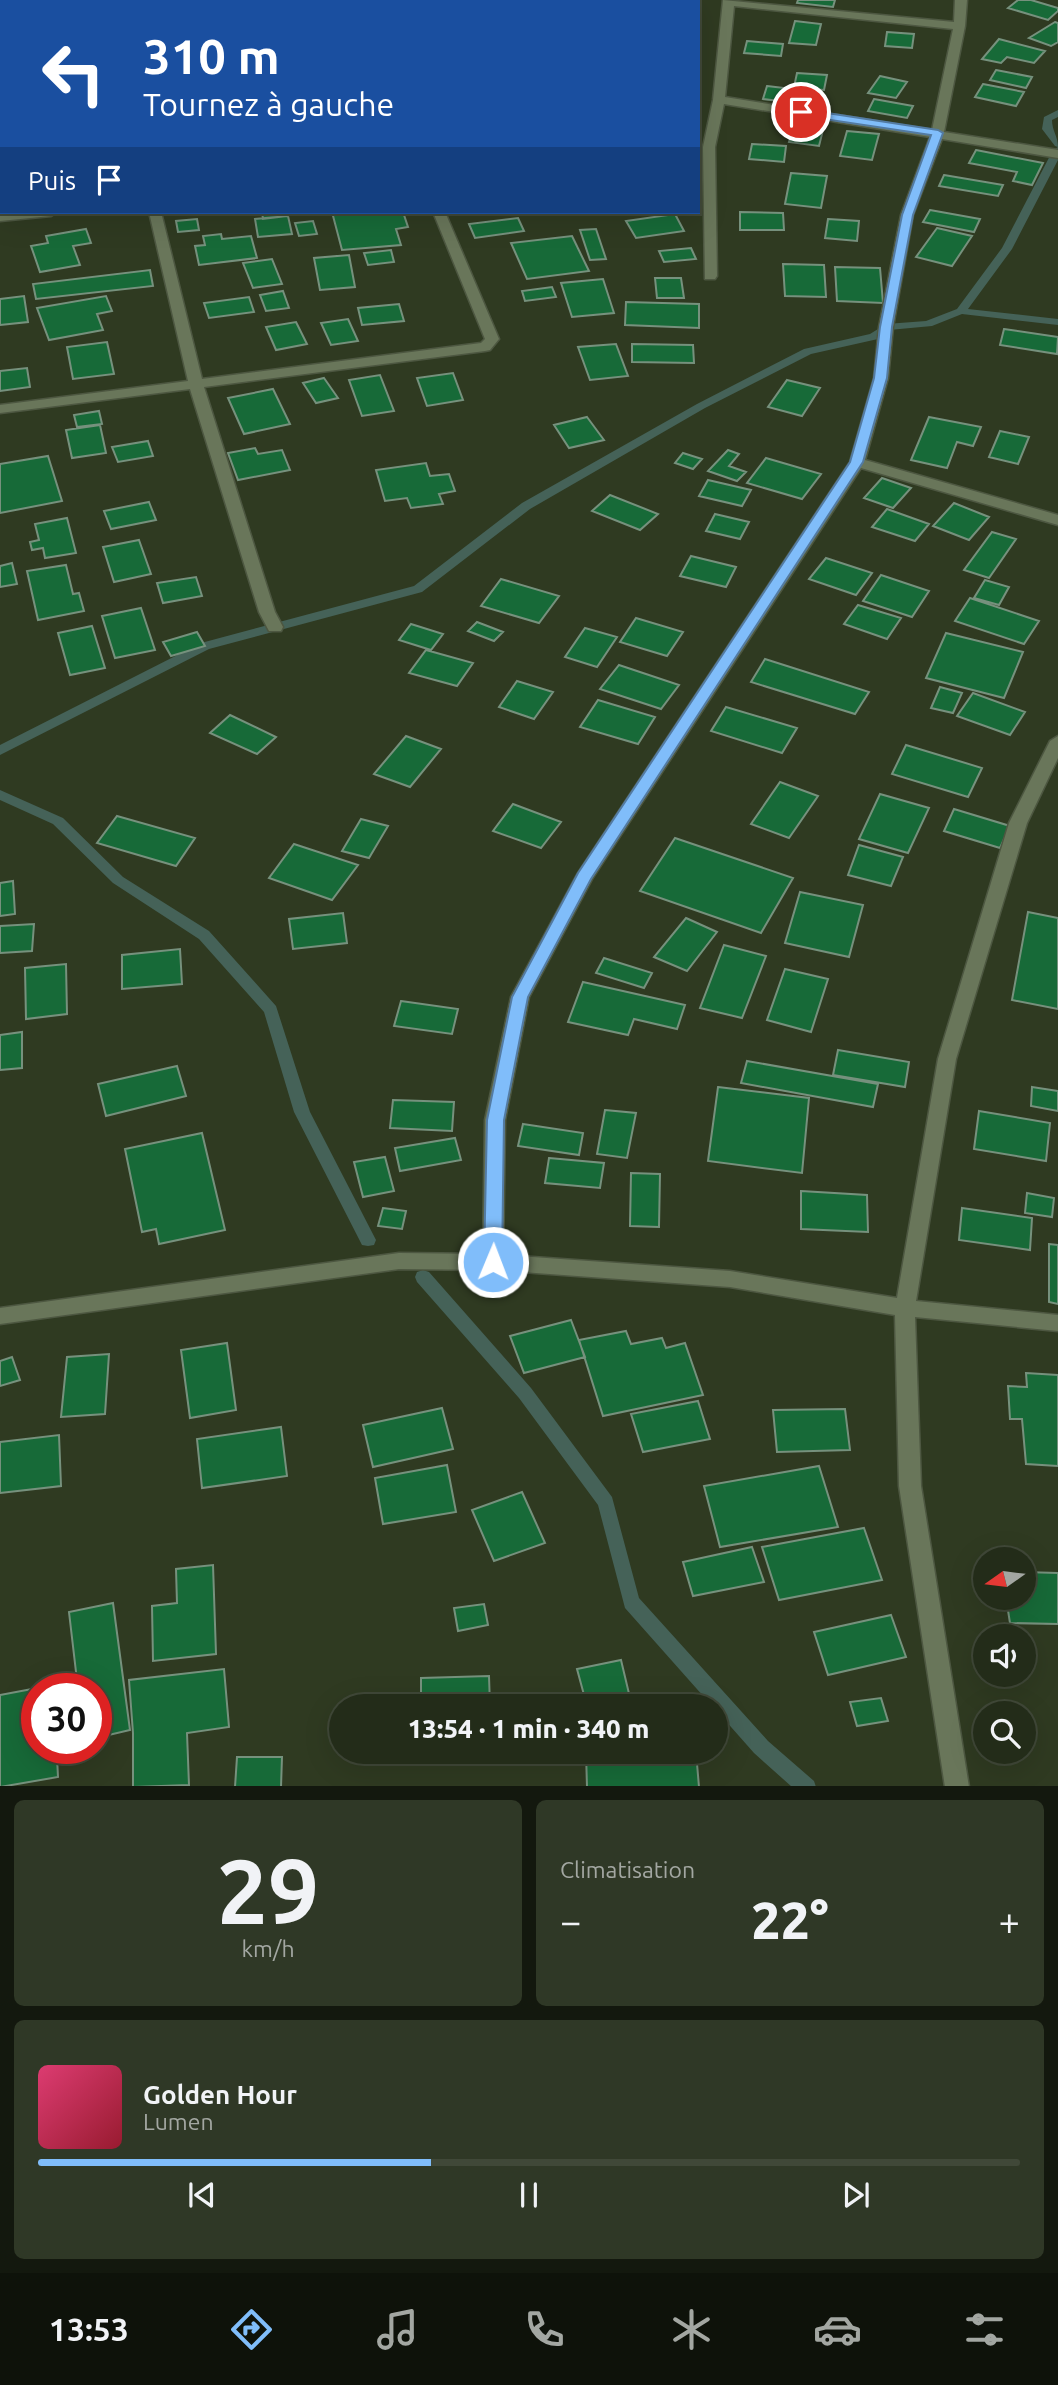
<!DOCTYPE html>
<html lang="fr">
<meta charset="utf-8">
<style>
body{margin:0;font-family:Ubuntu,sans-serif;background:#2f3826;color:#f1f3f6;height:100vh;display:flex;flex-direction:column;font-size:26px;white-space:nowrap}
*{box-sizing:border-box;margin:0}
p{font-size:23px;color:#a3a7a2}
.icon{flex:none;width:38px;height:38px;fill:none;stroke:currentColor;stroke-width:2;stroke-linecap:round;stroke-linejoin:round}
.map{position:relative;height:1786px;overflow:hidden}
.details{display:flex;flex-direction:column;gap:14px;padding:14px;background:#13180e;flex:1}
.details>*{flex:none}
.guide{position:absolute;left:0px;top:0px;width:700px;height:214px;box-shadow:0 7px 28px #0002,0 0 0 2px #404838;background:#1a4fa0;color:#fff;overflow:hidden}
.needle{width:46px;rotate:256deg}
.controls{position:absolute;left:973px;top:1547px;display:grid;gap:14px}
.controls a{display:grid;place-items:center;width:63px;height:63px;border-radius:50%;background:#232c19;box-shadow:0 7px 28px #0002,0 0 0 2px #404838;font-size:35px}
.speed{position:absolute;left:21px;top:1673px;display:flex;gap:14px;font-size:35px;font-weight:700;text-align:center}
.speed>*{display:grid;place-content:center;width:91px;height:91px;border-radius:50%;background:#232c19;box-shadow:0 7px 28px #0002,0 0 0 2px #404838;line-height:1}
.speed .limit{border:10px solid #d22;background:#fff;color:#111}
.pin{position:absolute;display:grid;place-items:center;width:60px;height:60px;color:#fff;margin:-30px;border:4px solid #fff;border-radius:50%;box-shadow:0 2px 7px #0007}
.me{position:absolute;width:77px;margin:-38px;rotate:1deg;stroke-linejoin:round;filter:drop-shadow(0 0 5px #0008)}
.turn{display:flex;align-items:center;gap:24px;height:147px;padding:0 28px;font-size:32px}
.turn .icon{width:91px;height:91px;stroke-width:2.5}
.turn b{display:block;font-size:49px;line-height:60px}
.then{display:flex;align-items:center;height:66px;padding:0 28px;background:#0003;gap:14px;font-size:26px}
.big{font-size:52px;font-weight:800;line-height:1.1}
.details .widget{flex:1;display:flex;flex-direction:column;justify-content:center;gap:10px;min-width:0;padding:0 24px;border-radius:10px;background:#2f3826}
.details .dial{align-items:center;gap:0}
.dial b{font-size:91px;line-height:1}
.song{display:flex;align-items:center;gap:21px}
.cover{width:84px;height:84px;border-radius:10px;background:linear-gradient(135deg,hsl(340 70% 55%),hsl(350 70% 35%))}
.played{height:7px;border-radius:4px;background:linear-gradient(90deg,#80bdfa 40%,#404838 40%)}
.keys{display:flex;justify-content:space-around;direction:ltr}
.heat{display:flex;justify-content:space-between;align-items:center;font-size:38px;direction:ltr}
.details .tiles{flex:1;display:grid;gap:14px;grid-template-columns:1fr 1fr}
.widget:last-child{grid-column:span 2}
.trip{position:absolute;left:329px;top:1694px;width:399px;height:70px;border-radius:35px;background:#232c19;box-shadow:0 7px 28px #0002,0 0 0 2px #404838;font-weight:800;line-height:70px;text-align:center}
.tabs{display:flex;height:112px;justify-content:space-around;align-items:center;background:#0e120a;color:#a3a7a2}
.tabs .icon{width:49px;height:49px}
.tabs .selected{color:#80bdfa}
.tabs b{font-size:32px;color:#f1f3f6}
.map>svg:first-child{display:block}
</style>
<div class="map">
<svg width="1058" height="1787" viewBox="0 0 1058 1787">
<rect width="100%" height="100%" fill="#2f3a21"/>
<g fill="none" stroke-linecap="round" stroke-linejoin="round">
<path fill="#456258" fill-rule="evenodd" d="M1058,110v7l-6,3c0,11 6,16 6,27l-3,-1 -13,-17 2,-12z
M1058,147v13l-46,89 -44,60 90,10v6l-96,-11 -30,12 -43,4 -11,9 -67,15 -106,54 -175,101 -108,83 -213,57 -209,106v-10l201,-102 213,-57 108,-83 175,-99 107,-55 66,-15 16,-10 40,-3 31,-12 45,-61 51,-98z
M0,790l63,28 60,59 86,54 67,75 34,106 66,128 -2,5 -6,1 -6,-1 -68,-133 -30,-100 -65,-73 -86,-56 -60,-59 -53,-24z
M423,1270l6,2 102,116 81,109 27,101 129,143 46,40 2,6h-24l-38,-34 -38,-43v-4h-4l-87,-98 -27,-103 -79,-107 -102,-116 -2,-5 2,-5z"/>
</g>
<path fill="#176a38" stroke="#76917d" stroke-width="2" d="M798,0h37l-2,7 -36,-4z
M1018,0h13l27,8v3l-10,9 -40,-12z
M795,21l26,3 -5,21 -27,-2z
M1055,22l3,1v19l-7,4 -22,-8z
M887,32l27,2 -2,14 -27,-2z
M999,39l46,12 -11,12 -27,-6 -6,6 -19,-4z
M747,41l36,3 -2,12 -37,-3z
M996,70l36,7 -6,11 -36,-8z
M797,73l30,2 -3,15 -30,-3z
M880,76l27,6 -11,16 -28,-5z
M983,84l41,8 -8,14 -41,-9z
M767,86l43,5 -5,13 -42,-5z
M874,99l39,7 -6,12 -39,-7z
M795,123l29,3 -5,20 -30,-4z
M847,131l32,3 -7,26 -32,-4z
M752,144l34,2 -2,16 -35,-3z
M976,150l67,13 -11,22 -19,-4 4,-9 -48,-9z
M791,173l36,3 -6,32 -36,-4z
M944,175l59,10 -5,11 -59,-10z
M930,210l50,9 -6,13 -51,-10z
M262,212h25l1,4 -25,3z
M332,212h71l5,15 -12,2 5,16 -59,5z
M740,212l43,1 1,17h-44z
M675,214l9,17 -48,7 -10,-17z
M288,216l4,18 -34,3 -3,-18z
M518,218l6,13 -49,7 -6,-14z
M197,219l2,11 -21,2 -2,-11z
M828,219l31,2 -2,20 -32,-3z
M313,221l4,13 -18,2 -4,-13z
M937,228l35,8 -20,30 -36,-9z
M86,229l5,14 -18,3 7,19 -40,7 -9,-26 17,-3 -2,-7z
M596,229l10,30 -16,1 -10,-30z
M221,234l1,5 29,-3 6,22 -58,7 -4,-19 10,-1 -2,-9z
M572,236l17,35 -62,8 -16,-36z
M691,248l5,11 -32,3 -5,-11z
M391,250l3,12 -26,3 -4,-12z
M349,255l6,32 -35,3 -6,-32z
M272,259l10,25 -29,4 -10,-25z
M783,264l41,1 2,32 -41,-1z
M835,267l45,1 3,35 -46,-2z
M150,270l3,16 -117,13 -3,-15z
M655,278h26l3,20h-27z
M603,279l11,34 -42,4 -11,-34z
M552,287l4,10 -31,4 -3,-10z
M283,291l6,17 -23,3 -6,-16z
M24,296l4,26 -28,3v-26z
M106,296l6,15 -15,3 6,16 -54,10 -12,-32z
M249,297l5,15 -45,6 -5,-15z
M626,302l73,2v24l-74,-3z
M399,304l5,17 -42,4 -4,-17z
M348,319l10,22 -27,4 -10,-22z
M296,322l11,22 -31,6 -10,-23z
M1004,329l54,8 -1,17 -57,-9z
M107,342l7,32 -41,5 -6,-32z
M616,344l12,32 -38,4 -12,-33z
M632,344l61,1 1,18 -62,-1z
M27,368l3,19 -30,4v-20z
M453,373l10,27 -36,6 -10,-28z
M380,375l14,36 -32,5 -13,-36z
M324,378l14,20 -22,5 -13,-20z
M787,380l33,8 -18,28 -34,-9z
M273,389l17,35 -46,10 -16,-36z
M99,411l3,13 -25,3 -3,-12z
M587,417l17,23 -35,8 -15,-23z
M929,417l52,10 -8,19 -16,-4 -10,26 -36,-8z
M100,425l6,28 -34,5 -6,-28z
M1000,431l29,6 -11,27 -29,-7z
M148,441l5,15 -35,6 -6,-15z
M255,448l3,6 24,-4 8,20 -52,10 -10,-27z
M728,450l11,4 -10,12 17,6 -9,9 -29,-10z
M683,453l19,6 -9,10 -18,-6z
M48,456l14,45 -62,12v-49z
M766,458l55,16 -19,25 -55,-16z
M426,463l4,13 19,-2 6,17 -16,3 4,10 -32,4 -4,-10 -22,3 -9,-31z
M882,478l29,10 -18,20 -29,-10z
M708,480l43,10 -9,16 -43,-10z
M610,495l48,19 -18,16 -48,-19z
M149,502l7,18 -45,9 -7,-18z
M954,503l35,14 -20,23 -36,-14z
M887,509l42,15 -14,17 -43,-14z
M715,514l34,8 -9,17 -34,-8z
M67,518l9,35 -31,5 -2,-10 -11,2 -2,-8 9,-2 -4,-16z
M992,532l24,7 -27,39 -25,-8z
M139,540l12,34 -37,8 -11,-35z
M691,556l45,11 -10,20 -46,-11z
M826,558l46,15 -16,22 -47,-16z
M12,563l5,21 -17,3v-21z
M66,565l7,29 6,-1 5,18 -46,9 -11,-49z
M881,575l48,16 -17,26 -49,-16z
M196,577l6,19 -39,7 -6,-20z
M501,579l58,17 -20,27 -58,-17z
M985,580l24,7 -10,18 -25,-7z
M970,598l69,23 -15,23 -69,-23z
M858,605l43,13 -14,21 -43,-15z
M141,608l14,42 -40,8 -13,-42z
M636,618l47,14 -16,24 -47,-14z
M477,622l26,10 -9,9 -26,-10z
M411,624l32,10 -12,16 -32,-10z
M92,626l13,42 -35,7 -12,-42z
M585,628l32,9 -20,30 -32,-10z
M197,632l8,14 -34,10 -8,-14z
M946,633l77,19 -19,46 -78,-20z
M426,650l47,13 -16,23 -48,-13z
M765,659l104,33 -14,22 -104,-32z
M619,665l60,20 -18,24 -61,-20z
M517,681l36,11 -19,27 -35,-12z
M940,687l22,6 -9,20 -22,-5z
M973,693l52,19 -15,23 -53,-19z
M598,700l57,17 -17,27 -58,-17z
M726,707l71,21 -15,25 -71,-22z
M230,715l46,22 -19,17 -47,-21z
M406,736l35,13 -31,38 -36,-13z
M906,745l76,23 -14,29 -76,-23z
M780,782l38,14 -29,42 -38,-14z
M880,794l49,14 -21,45 -49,-14z
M513,804l48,18 -20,26 -48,-17z
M954,809l56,17 -10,22 -56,-17z
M117,816l78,22 -19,28 -79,-23z
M361,819l27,7 -19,32 -27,-7z
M675,838l118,40 -32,55 -121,-42z
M294,844l64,21 -26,35 -63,-22z
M859,845l44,12 -12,29 -43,-11z
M13,881l2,33 -15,2v-33z
M800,892l63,13 -14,52 -64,-14z
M1028,912l30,6v91l-46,-9z
M343,913l4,30 -54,6 -4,-30z
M686,918l31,14 -30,39 -33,-14z
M34,924l-2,27 -32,2v-27z
M724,945l42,11 -24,62 -42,-10z
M180,949l2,35 -60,5v-34z
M604,958l48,15 -8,15 -48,-15z
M66,964l1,50 -41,5 -1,-51z
M785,969l43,10 -17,53 -44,-12z
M583,982l102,23 -8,24 -43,-10 -6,16 -60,-13z
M401,1001l57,8 -6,25 -58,-8z
M22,1032v36l-22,2v-35z
M838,1050l71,12 -4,25 -72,-12z
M747,1061l131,23 -5,23 -132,-24z
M177,1066l9,30 -80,20 -8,-32z
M718,1087l91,11 -7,75 -94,-12z
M1032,1087l26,4v20l-27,-5z
M393,1100l61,2 -2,29 -62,-3z
M605,1110l31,3 -9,45 -30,-4z
M979,1111l71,12 -4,38 -72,-12z
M523,1124l60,9 -4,22 -61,-9z
M202,1133l23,97 -66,14 -3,-15 -14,3 -17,-83z
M455,1138l6,22 -61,11 -5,-23z
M385,1157l9,34 -31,6 -9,-35z
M549,1158l55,5 -4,25 -55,-5z
M631,1173l29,1 -1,53 -29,-1z
M801,1191l66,4 1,37 -67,-3z
M1027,1193l27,5 -2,19 -27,-4z
M383,1208l23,3 -4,18 -24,-3z
M962,1208l70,10 -2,32 -71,-10z
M1049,1244l9,1v59l-9,-2z
M571,1320l14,37 -61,16 -14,-37z
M626,1331l5,13 31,-6 4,10 19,-5 18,52 -100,21 -24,-76z
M227,1343l9,67 -46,8 -9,-68z
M109,1354l-4,60 -44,3 6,-60z
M12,1357l8,23 -20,6v-25z
M1026,1373l32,2v91l-32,-2 -4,-45h-12l-2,-33 19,1z
M698,1401l12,38 -67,13 -12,-38z
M442,1408l11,41 -80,18 -10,-42z
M845,1409l5,41 -73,2 -4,-42z
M281,1427l6,49 -85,12 -5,-49z
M59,1435l2,51 -61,7v-51z
M447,1465l9,47 -73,12 -8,-46z
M819,1466l19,61 -118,20 -16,-61z
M522,1492l23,51 -51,18 -22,-51z
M864,1528l18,52 -103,20 -17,-53z
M752,1547l12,35 -71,14 -10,-34z
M213,1565l3,89 -63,7 -1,-55 25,-3 -1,-34z
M1024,1572l34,1v51l-48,-1 -4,-25h18z
M113,1603l17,127 -34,8v-49h-18l-9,-77z
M484,1604l4,21 -30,6 -4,-23z
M891,1615l15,42 -78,18 -14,-43z
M621,1660l10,42 -44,4 -10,-37z
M224,1669l5,58 -42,6 2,52 -56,2v-54l-4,-53z
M489,1676l1,30h-69v-28z
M48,1686v3h-11v59h40l1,5 -21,4 1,20 -58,10v-92z
M881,1698l7,23 -31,5 -7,-24z
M631,1752h65l3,35h-112l-1,-34z
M237,1757h45l-1,30h-46z"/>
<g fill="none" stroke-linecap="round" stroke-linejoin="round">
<g stroke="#4d5741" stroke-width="3">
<path id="minor" d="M42,0h12l-13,2z
M179,0h12v2h-12z
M428,0h12l-13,2z
M723,0l231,22 1,-22h12l-2,26 -21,106 114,18v8l-116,-19 -29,76 -20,112 -5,51 -23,82 193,55v10l-197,-57 -269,411 -63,118 -24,123 -2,135 227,16 167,27 41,-239 71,-236 41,-82 8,-5v22l-31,65 -71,236 -40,242 142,14v16l-143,-14 6,169 48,301h-24l-46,-301 -4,-171 -165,-28 -237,-17 -94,-1 -399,55v-16l399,-55 84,1 2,-134 26,-123 67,-124 272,-411 24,-84 5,-51 22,-112 29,-78 -206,-33 -9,43 2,129 -2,3h-10l-2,-132 10,-47zM734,6l219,23 -21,101 -207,-33z
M0,47h2l-2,8z
M14,212h43l-6,4 -51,5v-8z
M149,212h12l41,167 279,-36 4,-4 -52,-127h12l54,127 -9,11 -5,1 -281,36 71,225 8,15 -2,4h-12l-10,-19 -69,-223 -190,24v-8l188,-24z"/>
</g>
<use href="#minor" fill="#69765a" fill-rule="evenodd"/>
</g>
<path fill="#80bdfa" stroke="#537ba2" stroke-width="2" d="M801,109l137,21 5,3 -30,82 -21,112 -5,51 -24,84 -272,417 -63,118 -24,123 -2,142 -2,5 -7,2 -6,-2 -3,-5 3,-142 25,-123 66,-124 272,-411 24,-84 6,-51 22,-112 29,-80 -134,-20v-5z"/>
</svg>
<div class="controls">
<a><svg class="needle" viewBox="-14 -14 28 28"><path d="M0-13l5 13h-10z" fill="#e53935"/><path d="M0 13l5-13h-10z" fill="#a3a7a2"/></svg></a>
<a><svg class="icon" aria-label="sound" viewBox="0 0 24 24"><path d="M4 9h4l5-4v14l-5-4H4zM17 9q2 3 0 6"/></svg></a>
<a><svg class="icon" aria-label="search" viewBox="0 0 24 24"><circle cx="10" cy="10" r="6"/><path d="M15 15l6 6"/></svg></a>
</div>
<div class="speed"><div class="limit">30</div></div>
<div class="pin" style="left:801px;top:112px;background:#d93025"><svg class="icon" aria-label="arrive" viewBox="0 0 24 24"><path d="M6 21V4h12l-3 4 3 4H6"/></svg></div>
<svg class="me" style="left:493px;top:1262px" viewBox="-20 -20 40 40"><circle r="17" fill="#80bdfa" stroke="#fff" stroke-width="3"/><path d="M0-11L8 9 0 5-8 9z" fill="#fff"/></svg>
<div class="trip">13:54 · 1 min · 340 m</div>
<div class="guide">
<div class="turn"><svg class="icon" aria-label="left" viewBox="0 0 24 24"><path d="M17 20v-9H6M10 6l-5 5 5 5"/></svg><div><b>310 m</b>Tournez à gauche</div></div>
<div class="then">Puis<svg class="icon" aria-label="arrive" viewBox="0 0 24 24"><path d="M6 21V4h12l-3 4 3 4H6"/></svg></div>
</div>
</div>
<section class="details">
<div class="tiles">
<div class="widget dial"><b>29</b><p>km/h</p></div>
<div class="widget"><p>Climatisation</p>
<div class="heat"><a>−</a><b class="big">22°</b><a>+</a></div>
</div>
<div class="widget">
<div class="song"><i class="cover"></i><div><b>Golden Hour</b><p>Lumen</p></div></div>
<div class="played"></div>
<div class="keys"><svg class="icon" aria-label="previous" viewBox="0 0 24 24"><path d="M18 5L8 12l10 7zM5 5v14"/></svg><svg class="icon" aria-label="pause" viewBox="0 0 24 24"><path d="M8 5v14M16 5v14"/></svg><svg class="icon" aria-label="next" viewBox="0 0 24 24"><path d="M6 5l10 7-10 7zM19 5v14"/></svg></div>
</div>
</div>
</section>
<nav class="tabs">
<b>13:53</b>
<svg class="icon selected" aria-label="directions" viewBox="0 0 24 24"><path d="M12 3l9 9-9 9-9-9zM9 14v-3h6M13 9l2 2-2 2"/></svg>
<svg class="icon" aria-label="music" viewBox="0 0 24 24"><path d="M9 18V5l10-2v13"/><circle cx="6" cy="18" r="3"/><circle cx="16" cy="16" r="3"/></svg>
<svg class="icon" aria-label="phone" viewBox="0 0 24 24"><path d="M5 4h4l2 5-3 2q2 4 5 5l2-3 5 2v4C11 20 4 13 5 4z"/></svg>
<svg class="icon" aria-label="climate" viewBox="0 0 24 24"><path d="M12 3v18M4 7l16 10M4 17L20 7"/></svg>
<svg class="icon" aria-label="car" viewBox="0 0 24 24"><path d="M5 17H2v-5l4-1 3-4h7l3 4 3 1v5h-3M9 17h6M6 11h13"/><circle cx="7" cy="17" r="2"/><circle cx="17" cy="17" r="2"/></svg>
<svg class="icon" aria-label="filters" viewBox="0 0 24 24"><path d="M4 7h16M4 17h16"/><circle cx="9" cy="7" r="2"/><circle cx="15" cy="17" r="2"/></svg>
</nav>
